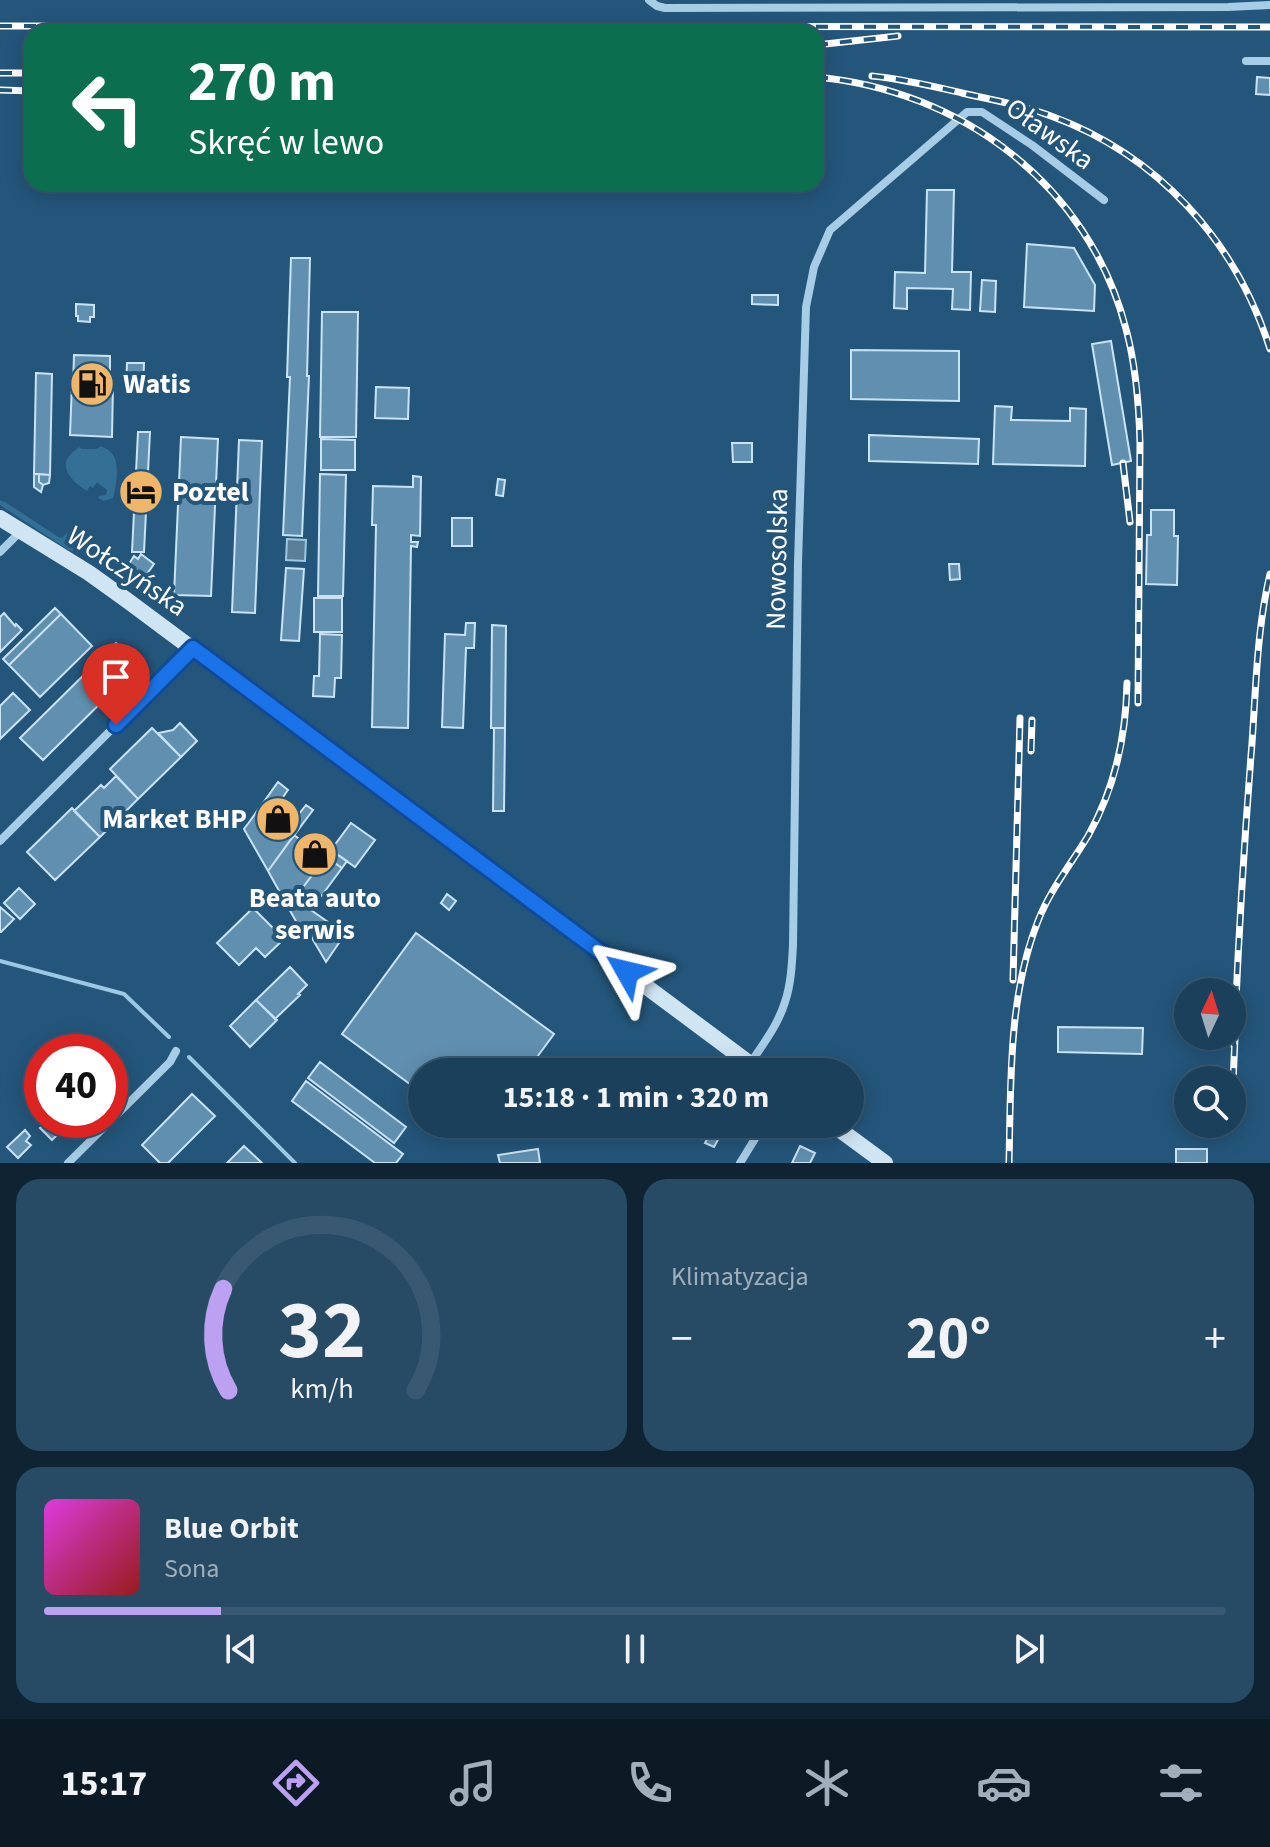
<!DOCTYPE html>
<html lang="pl">
<meta charset="utf-8">
<style>
body{margin:0;font-family:"Source Sans 3",sans-serif;background:#284b65;color:#f1f3f6;height:100vh;display:flex;flex-direction:column;font-size:30px;white-space:nowrap}
*{box-sizing:border-box;margin:0}
p{font-size:26px;color:#a0afbb}
.icon{flex:none;width:44px;height:44px;fill:none;stroke:currentColor;stroke-width:2;stroke-linecap:round;stroke-linejoin:round}
.map{position:relative;height:1163px;overflow:hidden}
.details{display:flex;flex-direction:column;gap:16px;padding:16px;background:#0f2333;flex:1}
.details>*{flex:none}
.hud{position:absolute;left:24px;top:24px;width:800px;height:168px;border-radius:24px;box-shadow:0 4px 20px #0003,0 0 0 2px #395972;background:#0b6e4f;color:#fff;overflow:hidden}
.needle{width:52px;rotate:4deg}
.controls{position:absolute;left:1174px;top:978px;display:grid;gap:16px}
.controls a{display:grid;place-items:center;width:72px;height:72px;border-radius:50%;background:#1b405c;box-shadow:0 4px 20px #0003,0 0 0 2px #395972;font-size:40px}
.speed{position:absolute;left:24px;top:1034px;display:flex;gap:16px;font-size:40px;font-weight:700;text-align:center}
.speed>*{display:grid;place-content:center;width:104px;height:104px;border-radius:50%;background:#1b405c;box-shadow:0 4px 20px #0003,0 0 0 2px #395972;line-height:1}
.speed .limit{border:12px solid #d22;background:#fff;color:#111}
.pin{position:absolute;display:grid;place-items:center;width:68px;height:68px;color:#fff;margin:-82px -34px;border-radius:50% 50% 50% 0;rotate:-45deg;box-shadow:0 0 8px #0007}
.pin .icon{rotate:45deg}
.me{position:absolute;width:88px;margin:-44px;rotate:307deg;stroke-linejoin:round;filter:drop-shadow(0 0 6px #0008)}
.turn{display:flex;align-items:center;gap:28px;height:168px;padding:0 32px;font-size:36px}
.turn .icon{width:104px;height:104px;stroke-width:2.5}
.turn b{display:block;font-size:56px;line-height:68px}
.big{font-size:60px;font-weight:700;line-height:1.1}
.details .tile{flex:1;display:flex;flex-direction:column;justify-content:center;gap:12px;min-width:0;padding:0 28px;border-radius:24px;background:#284b65}
.details .dial{align-items:center;gap:0}
.dial svg{height:208px;overflow:visible;fill:none;stroke:#395972;stroke-width:7;stroke-linecap:round;text-anchor:middle}
.dial text{fill:#f1f3f6;stroke:none}
.song{display:flex;align-items:center;gap:24px}
.cover{width:96px;height:96px;border-radius:12px;background:linear-gradient(135deg,hsl(300 70% 55%),hsl(0 70% 35%))}
.played{height:8px;border-radius:4px;background:linear-gradient(90deg,#bca0f2 15%,#395972 15%)}
.keys{display:flex;justify-content:space-around;direction:ltr}
.heat{display:flex;justify-content:space-between;align-items:center;font-size:44px;direction:ltr}
.details .tiles{flex:1;display:grid;gap:16px;grid-template-columns:1fr 1fr}
.tile:last-child{grid-column:span 2}
.trip{position:absolute;left:408px;top:1058px;width:456px;height:80px;border-radius:40px;background:#1b405c;box-shadow:0 4px 20px #0003,0 0 0 2px #395972;font-weight:700;line-height:80px;text-align:center}
.tabs{display:flex;height:128px;justify-content:space-around;align-items:center;background:#0b1a25;color:#a0afbb}
.tabs .icon{width:56px;height:56px}
.tabs .current{color:#bca0f2}
.tabs b{font-size:36px;color:#f1f3f6}
.map>svg:first-child{display:block}
</style>
<div class="map">
<svg width="1270" height="1163" viewBox="0 0 1270 1163">
<rect width="100%" height="100%" fill="#24567b"/>
<path fill="#346f96" d="M101,446c5,3 9,4 12,9 7,10 3,32 0,43l-9,3 -6,-3 1,-2 7,-1 1,-5 -10,-8 -4,6 -3,-2 -3,5c-19,-12 -33,-29 -7,-44l1,2h15z
M0,500l5,2 55,36 3,-1 4,-4 20,14 -15,4 -5,-2 -67,-44z"/>
<path fill="#5b7f99" stroke="#9bc8e5" stroke-width="2" d="M287,539l19,1 -1,21 -19,-1z"/>
<g fill="none" stroke-linecap="round" stroke-linejoin="round">
<path stroke="#9bc8e5" stroke-width="4" d="M0,961l124,33 45,43
M189,1057l106,106"/>
</g>
<path fill="#618faf" stroke="#c9e3f4" stroke-width="2" d="M1257,77l13,1v17l-14,-1z
M927,190h27l-2,82h19l-1,38 -18,-1 1,-20 -46,-1v21l-13,-1 1,-36 30,1z
M1027,244l47,4 21,37 -1,26 -70,-4z
M291,258h19l-3,118h2l-7,160 -19,-1 7,-158h-3z
M982,280l14,1 -1,31 -15,-1z
M752,295h26v10l-26,-1z
M76,304l18,1v12h-4v5l-12,-1v-5h-2z
M322,312h36l-2,125h-36z
M1111,341l20,120 -19,4 -20,-121z
M851,350l108,1v50l-108,-2z
M74,355l36,1v31l-37,-2z
M127,363h17l-1,25h-17z
M36,373l16,1 -2,101 -16,-1z
M72,383l1,2 37,2v-3h3l-1,53 -42,-2z
M376,387l33,1 -1,31 -33,-1z
M995,406l17,1 -1,13 59,1v-13l16,1 -1,57 -92,-2z
M138,432h12l-6,120h-12z
M869,435l110,4 -1,25 -109,-3z
M181,437l37,2 -7,157 -37,-1z
M321,439l34,1v30h-34z
M239,440l23,1 -7,172 -23,-1z
M732,443h20v19h-19z
M34,474h5v8l4,3 -2,7 -7,-5z
M39,474l11,1 -1,8 -6,2 -4,-3z
M320,474l26,1 -3,121h-25z
M413,476l8,1 -1,59 -9,-1v7h7l-1,5 -6,-1 -3,182 -36,-1 4,-202h-4l1,-39 40,1z
M498,479l7,1 -2,16 -7,-1z
M1151,510h23v26h4l-1,49 -31,-1 1,-49h4z
M452,518h20v28h-20z
M141,554l13,10 -12,17 -13,-9 4,-6 -4,-2 5,-8 4,3z
M949,564h10l1,15 -10,1z
M286,568l18,1 -5,72 -18,-1z
M314,598h28v34h-28z
M55,608l6,6 -52,51 -6,-6z
M4,613l11,13 1,-2 6,6 -22,22v-35z
M61,614l31,32 -52,51 -31,-32z
M466,623h9l-1,25h-8l-3,80 -21,-1 3,-93 20,1z
M492,625l14,1 -1,102h-14z
M320,634l22,1 -1,43h-6l-1,19 -21,-1 1,-20h5z
M116,643l5,5 8,3 4,9 6,6 -15,14 -23,-22z
M101,658l23,22 -81,80 -23,-22z
M13,693l17,17 -30,29v-33z
M180,723l17,18 -16,16 -23,-24 15,-3z
M152,728l29,29 -43,42 -28,-30z
M494,728h11l-1,83h-11z
M116,776l22,23 -38,38 -26,-26 27,-26 3,3z
M278,782l10,8 -15,21 -10,-8z
M263,803l35,27 -30,41 -24,-42z
M306,805l7,5 -15,20 -7,-6z
M72,808l28,29 -45,43 -28,-28z
M351,823l24,17 -20,27 -24,-17z
M294,835l31,23 -37,49 -20,-36z
M331,850l16,11 -5,7 -16,-11z
M326,857l16,11 -31,42 34,24 -19,28 -20,-34 -9,-5 -9,-16z
M19,888l16,16 -15,15 -16,-16z
M447,894l9,7 -7,9 -8,-7z
M0,907l14,12 -13,13h-1z
M253,908l31,31 -19,18 -9,-9 -17,17 -22,-22z
M416,933l138,101 -28,38h-104v21l-80,-59z
M290,967l17,18 -9,9 2,1 -25,24 -19,-19z
M256,1000l21,20 -27,27 -20,-21z
M1058,1027l85,1 -1,26 -84,-2z
M320,1062l86,65 -12,16 -86,-65z
M306,1081l97,73 -7,9h-21l-83,-62z
M192,1094l23,22 -47,47h-8l-18,-18z
M49,1120h23l-20,20 -12,-12z
M464,1124h24l-8,11z
M715,1124l9,5 -10,18 -9,-4z
M25,1130l5,6 -4,5 5,4 -13,13 -11,-11z
M244,1146l18,17h-35z
M800,1146l15,7 -5,10h-18z
M538,1149l2,14h-40l-2,-8z
M1176,1149h31v14h-31z"/>
<g fill="none" stroke-linecap="round" stroke-linejoin="round">
<path stroke="#a7cce5" stroke-width="8" d="M649,0l8,6 8,2 563,-1 42,-2
M1246,61h24
M0,552l21,-21
M0,841l192,-192
M750,1064c13,-20 28,-39 35,-62 6,-18 7,-38 8,-57l5,-382 8,-256 8,-40 16,-37 137,-118h15l50,33 72,55
M68,1163l102,-101 6,-11
M740,1163l24,-39"/>
<path stroke="#d0e5f4" stroke-width="16" d="M0,518l89,55 39,28 633,471
M832,1124l53,39"/>
<g stroke="#fff" stroke-width="7">
<path id="rail" d="M0,26l1270,1
M816,45l82,-9
M0,73h32
M872,76c31,3 60,10 90,17 30,7 61,12 89,23 107,39 185,125 219,233
M816,77c145,13 273,108 310,252 10,37 13,75 14,114l-2,260
M0,90l32,1
M1123,463l7,59
M1031,751l1,-31
M1013,980l7,-262
M1234,1046c4,-101 10,-202 18,-303 4,-56 5,-115 18,-169
M1232,1104l3,-66
M1009,1163c2,-81 -1,-166 29,-242 12,-31 33,-57 50,-85 27,-48 38,-98 39,-153"/>
</g>
<use href="#rail" stroke="#24567b" stroke-width="4" stroke-dasharray="12" stroke-linecap="butt"/>
</g>
<g fill="none" stroke-linecap="round" stroke-linejoin="round">
<g stroke="#114b97" stroke-width="20">
<path id="route" d="M116,725l77,-77 434,324"/>
</g>
<use href="#route" stroke="#1a73e8" stroke-width="14"/>
</g>
<defs>
<g id="fuel-disc" transform="scale(2.3)"><circle r="9.5" fill="#efb66a" stroke="#24567b"/><path d="M-5.5-6h7V0h2V4h1.3V-2.5L3-4.5l.8-.8L6-3V5H2.5V1h-1V6h-7ZM-4.2-4.7v3.2H.2V-4.7Z" fill="#111"/></g>
<g id="hotel-disc" transform="scale(2.3)"><circle r="9.5" fill="#efb66a" stroke="#24567b"/><path d="M-6-4.5h1.5V1H6V5H4.5V3h-9V5H-6ZM-4 0a1.8 1.8 0 1 1 3.6 0ZM.5 0V-2.5h3Q6-2.5 6 0Z" fill="#111"/></g>
<g id="shop-disc" transform="scale(2.3)"><circle r="9.5" fill="#efb66a" stroke="#24567b"/><path d="M-5-2.5h2.3a2.7 3.5 0 0 1 5.4 0H5L5.5 6h-11ZM-1.5-2.5h3a1.5 2.3 0 0 0-3 0Z" fill="#111"/></g>
</defs>
<g fill-rule="evenodd">
<use href="#fuel-disc" x="92" y="384"/>
<use href="#hotel-disc" x="141" y="492"/>
<use href="#shop-disc" x="278" y="819"/>
<use href="#shop-disc" x="315" y="854"/>
</g>
<g text-anchor="middle" dominant-baseline="central" stroke-width="8" stroke-linejoin="round" paint-order="stroke">
<g font-size="28" fill="#fff" stroke="#24567b">
<text transform="translate(1050 134) rotate(36)">Oławska</text>
<text transform="translate(777 559) rotate(-89)">Nowosolska</text>
<text transform="translate(127 571) rotate(34)">Wołczyńska</text>
</g>
<g font-size="28" font-weight="bold" fill="#fff" stroke="#24567b" text-anchor="start">
<text x="123" y="384">Watis</text>
<text x="172" y="492">Poztel</text>
<text x="247" y="819" text-anchor="end">Market BHP</text>
<text x="315" y="898" text-anchor="middle">Beata auto<tspan x="315" dy="32">serwis</tspan></text>
</g>
</g>
</svg>
<div class="controls">
<a><svg class="needle" viewBox="-14 -14 28 28"><path d="M0-13l5 13h-10z" fill="#e53935"/><path d="M0 13l5-13h-10z" fill="#a0afbb"/></svg></a>
<a><svg class="icon" aria-label="search" viewBox="0 0 24 24"><circle cx="10" cy="10" r="6"/><path d="M15 15l6 6"/></svg></a>
</div>
<div class="speed"><div class="limit">40</div></div>
<div class="pin" style="left:116px;top:725px;background:#d93025"><svg class="icon" aria-label="arrive" viewBox="0 0 24 24"><path d="M6 21V4h12l-3 4 3 4H6"/></svg></div>
<svg class="me" style="left:627px;top:972px" viewBox="-20 -20 40 40"><path d="M0-17L14 15 0 8-14 15z" fill="#1a73e8" stroke="#fff" stroke-width="4"/></svg>
<div class="trip">15:18 · 1 min · 320 m</div>
<div class="hud">
<div class="turn"><svg class="icon" aria-label="left" viewBox="0 0 24 24"><path d="M17 20v-9H6M10 6l-5 5 5 5"/></svg><div><b>270 m</b>Skręć w lewo</div></div>
</div>
</div>
<section class="details">
<div class="tiles">
<div class="tile dial"><svg viewBox="0 0 100 80">
<path d="M14 69A42 42 0 1 1 86 69"/>
<path d="M14 69A42 42 0 0 1 12 30" stroke="#bca0f2"/>
<text x="50" y="56" font-size="32" font-weight="700">32</text>
<text x="50" y="72" font-size="11">km/h</text>
</svg></div>
<div class="tile"><p>Klimatyzacja</p>
<div class="heat"><a>−</a><b class="big">20°</b><a>+</a></div>
</div>
<div class="tile">
<div class="song"><i class="cover"></i><div><b>Blue Orbit</b><p>Sona</p></div></div>
<div class="played"></div>
<div class="keys"><svg class="icon" aria-label="previous" viewBox="0 0 24 24"><path d="M18 5L8 12l10 7zM5 5v14"/></svg><svg class="icon" aria-label="pause" viewBox="0 0 24 24"><path d="M8 5v14M16 5v14"/></svg><svg class="icon" aria-label="next" viewBox="0 0 24 24"><path d="M6 5l10 7-10 7zM19 5v14"/></svg></div>
</div>
</div>
</section>
<nav class="tabs">
<b>15:17</b>
<svg class="icon current" aria-label="directions" viewBox="0 0 24 24"><path d="M12 3l9 9-9 9-9-9zM9 14v-3h6M13 9l2 2-2 2"/></svg>
<svg class="icon" aria-label="music" viewBox="0 0 24 24"><path d="M9 18V5l10-2v13"/><circle cx="6" cy="18" r="3"/><circle cx="16" cy="16" r="3"/></svg>
<svg class="icon" aria-label="phone" viewBox="0 0 24 24"><path d="M5 4h4l2 5-3 2q2 4 5 5l2-3 5 2v4C11 20 4 13 5 4z"/></svg>
<svg class="icon" aria-label="climate" viewBox="0 0 24 24"><path d="M12 3v18M4 7l16 10M4 17L20 7"/></svg>
<svg class="icon" aria-label="car" viewBox="0 0 24 24"><path d="M5 17H2v-5l4-1 3-4h7l3 4 3 1v5h-3M9 17h6M6 11h13"/><circle cx="7" cy="17" r="2"/><circle cx="17" cy="17" r="2"/></svg>
<svg class="icon" aria-label="filters" viewBox="0 0 24 24"><path d="M4 7h16M4 17h16"/><circle cx="9" cy="7" r="2"/><circle cx="15" cy="17" r="2"/></svg>
</nav>
